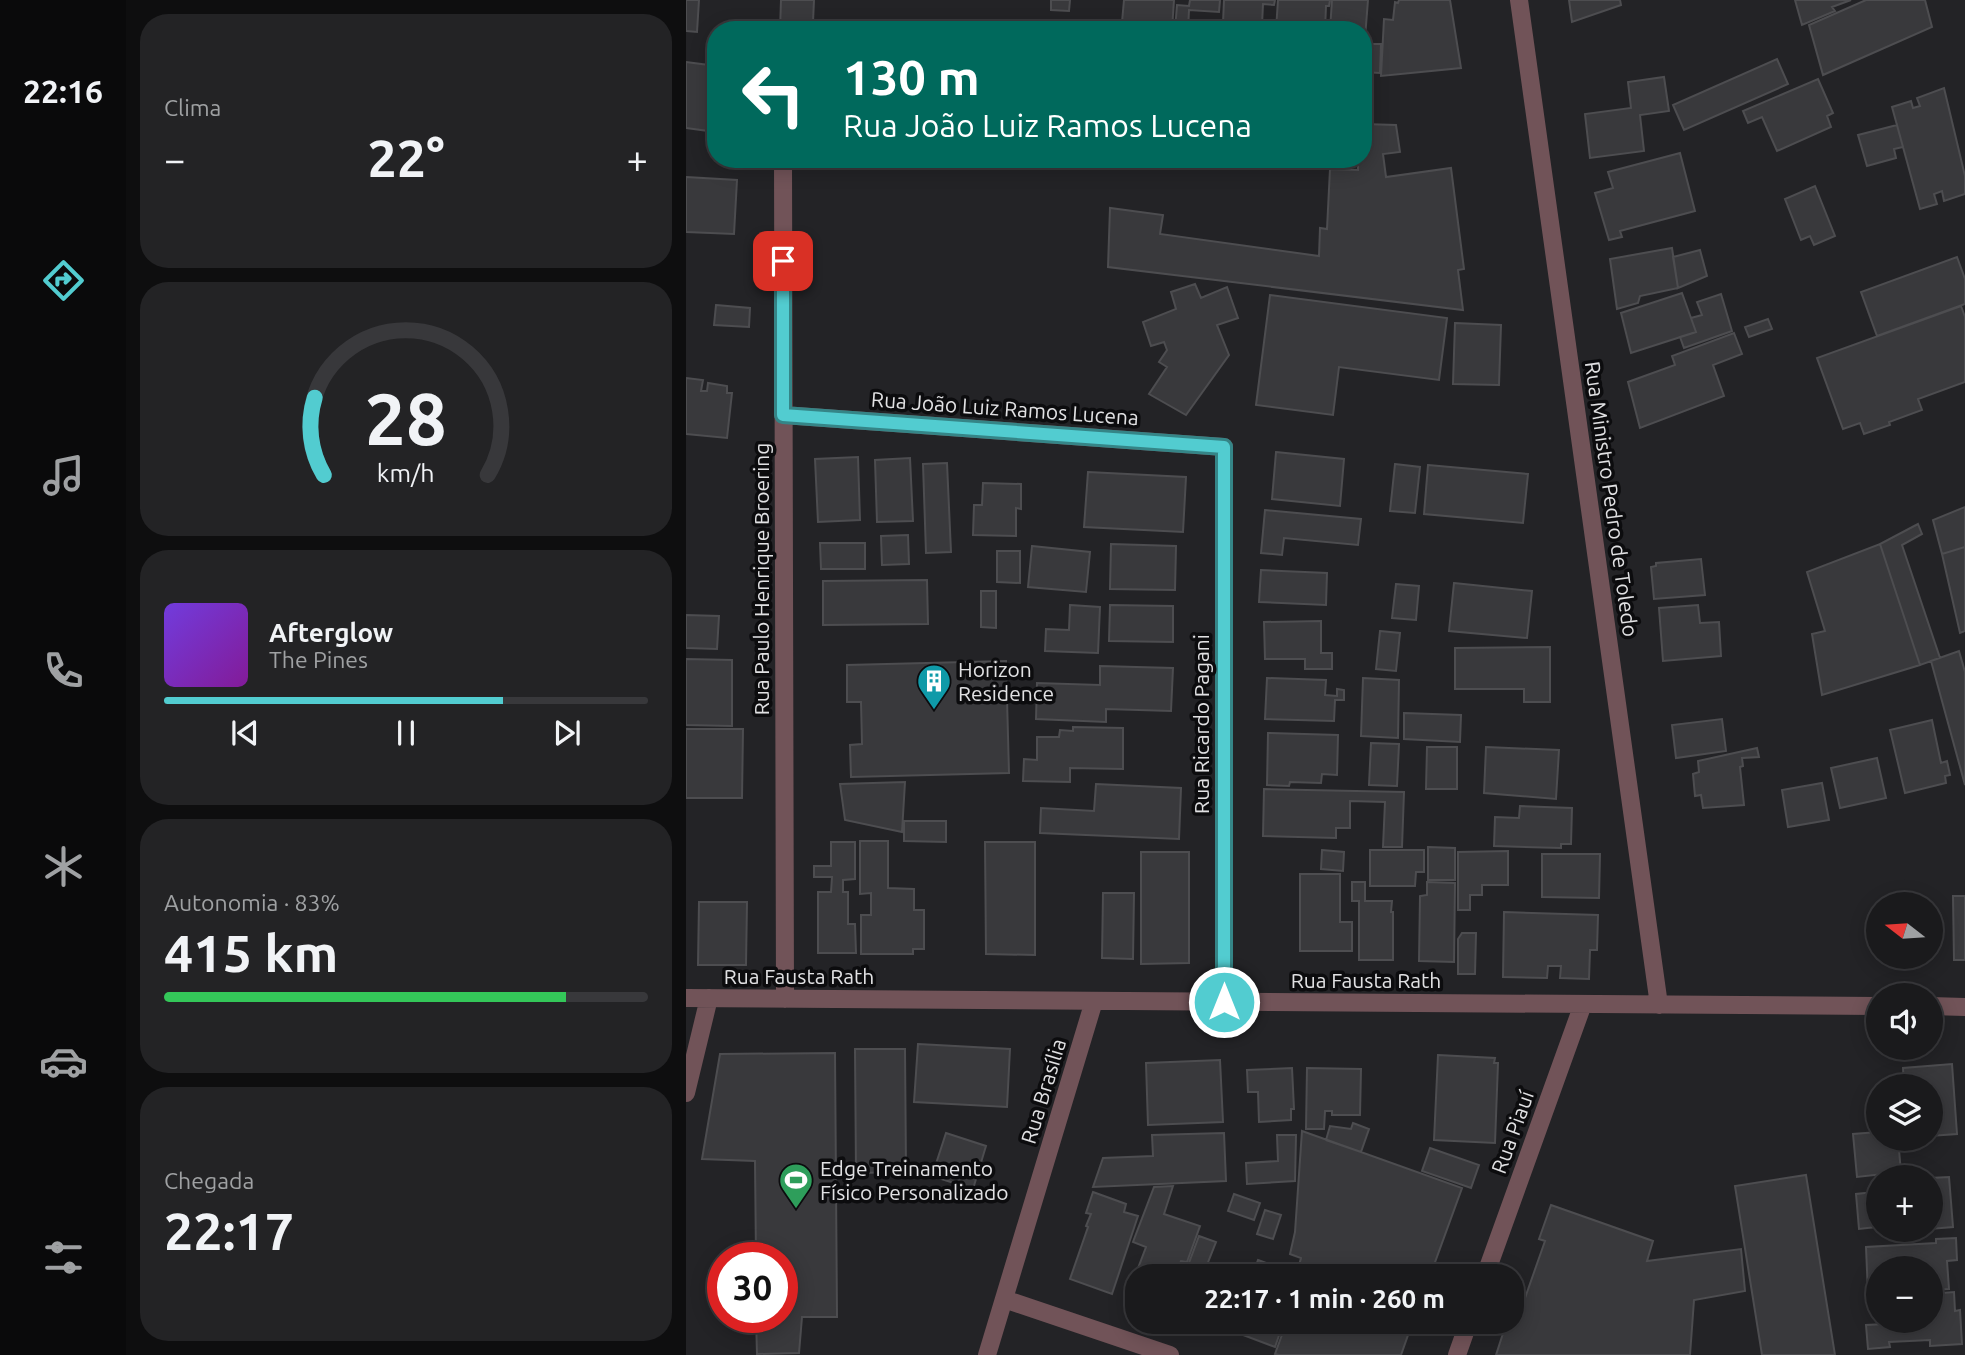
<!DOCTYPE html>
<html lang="pt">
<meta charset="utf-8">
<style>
body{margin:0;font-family:Ubuntu,sans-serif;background:#232325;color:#f1f3f6;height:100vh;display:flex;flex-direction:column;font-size:26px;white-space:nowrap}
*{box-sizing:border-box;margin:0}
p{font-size:23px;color:#9fa1a3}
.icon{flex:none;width:38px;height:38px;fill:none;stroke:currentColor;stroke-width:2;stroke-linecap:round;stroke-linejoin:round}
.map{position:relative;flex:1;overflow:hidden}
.details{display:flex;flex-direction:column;gap:14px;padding:14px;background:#0e0e0f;width:560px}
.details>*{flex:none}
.banner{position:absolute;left:21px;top:21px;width:665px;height:147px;border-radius:28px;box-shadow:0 4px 18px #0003,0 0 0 2px #38383b;background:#00695c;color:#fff;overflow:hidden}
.needle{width:46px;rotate:287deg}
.tools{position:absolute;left:1180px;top:892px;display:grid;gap:14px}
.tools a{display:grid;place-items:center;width:77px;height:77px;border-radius:50%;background:#1a1a1c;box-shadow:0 4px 18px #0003,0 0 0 2px #38383b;font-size:35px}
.speed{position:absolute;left:21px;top:1242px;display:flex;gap:14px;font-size:35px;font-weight:700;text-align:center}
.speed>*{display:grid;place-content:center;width:91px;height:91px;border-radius:50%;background:#1a1a1c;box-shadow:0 4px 18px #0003,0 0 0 2px #38383b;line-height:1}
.speed .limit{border:10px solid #d22;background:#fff;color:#111}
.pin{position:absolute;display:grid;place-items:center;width:60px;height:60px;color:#fff;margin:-30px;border-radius:14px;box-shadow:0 4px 10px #0006}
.me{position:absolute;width:77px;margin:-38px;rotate:0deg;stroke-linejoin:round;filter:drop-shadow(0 0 5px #0008)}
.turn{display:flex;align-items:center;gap:24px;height:147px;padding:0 21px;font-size:32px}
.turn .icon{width:91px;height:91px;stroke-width:2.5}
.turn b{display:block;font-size:49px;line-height:60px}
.big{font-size:52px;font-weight:600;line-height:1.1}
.details .tile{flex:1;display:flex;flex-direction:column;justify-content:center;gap:10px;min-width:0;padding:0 24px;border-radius:28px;background:#232325}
.details .dial{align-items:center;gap:0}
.dial svg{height:182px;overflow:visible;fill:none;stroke:#38383b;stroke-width:7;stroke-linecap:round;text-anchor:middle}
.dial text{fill:#f1f3f6;stroke:none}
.song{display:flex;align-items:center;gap:21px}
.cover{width:84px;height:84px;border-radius:10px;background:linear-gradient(135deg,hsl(260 70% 55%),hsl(290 70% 35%))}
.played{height:7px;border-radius:4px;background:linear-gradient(90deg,#52ccd0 70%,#38383b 70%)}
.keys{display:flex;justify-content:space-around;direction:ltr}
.heat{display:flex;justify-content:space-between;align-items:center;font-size:38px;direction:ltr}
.charge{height:10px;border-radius:5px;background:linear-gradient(90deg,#34c759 83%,#38383b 0)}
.trip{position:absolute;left:439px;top:1264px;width:399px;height:70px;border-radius:28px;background:#1a1a1c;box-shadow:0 4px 18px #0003,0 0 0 2px #38383b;font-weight:600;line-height:70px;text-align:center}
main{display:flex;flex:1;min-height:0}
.dock{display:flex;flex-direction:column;width:126px;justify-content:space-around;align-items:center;background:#0a0a0b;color:#9fa1a3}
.dock .icon{width:49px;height:49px}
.dock .on{color:#52ccd0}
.dock b{font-size:32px;color:#f1f3f6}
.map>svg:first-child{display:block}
</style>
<main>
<nav class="dock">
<b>22:16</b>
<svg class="icon on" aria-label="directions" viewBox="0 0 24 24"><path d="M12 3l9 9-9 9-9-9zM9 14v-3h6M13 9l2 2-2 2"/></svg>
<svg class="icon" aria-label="music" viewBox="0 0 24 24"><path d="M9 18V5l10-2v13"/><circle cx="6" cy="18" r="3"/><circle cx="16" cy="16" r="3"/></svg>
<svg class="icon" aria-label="phone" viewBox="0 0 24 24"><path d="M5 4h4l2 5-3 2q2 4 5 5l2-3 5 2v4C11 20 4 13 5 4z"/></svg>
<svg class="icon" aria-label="climate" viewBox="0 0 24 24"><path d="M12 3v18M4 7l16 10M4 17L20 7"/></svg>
<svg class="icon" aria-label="car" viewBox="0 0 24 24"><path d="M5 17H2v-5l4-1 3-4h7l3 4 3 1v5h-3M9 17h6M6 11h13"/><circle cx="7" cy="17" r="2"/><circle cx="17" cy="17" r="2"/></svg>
<svg class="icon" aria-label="filters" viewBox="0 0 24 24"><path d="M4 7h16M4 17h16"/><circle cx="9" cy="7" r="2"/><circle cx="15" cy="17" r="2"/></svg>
</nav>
<section class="details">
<div class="tile"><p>Clima</p>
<div class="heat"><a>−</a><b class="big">22°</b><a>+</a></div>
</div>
<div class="tile dial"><svg viewBox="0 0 100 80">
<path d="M14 69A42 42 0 1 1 86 69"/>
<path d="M14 69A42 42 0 0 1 10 35" stroke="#52ccd0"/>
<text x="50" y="56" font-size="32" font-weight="700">28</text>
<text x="50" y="72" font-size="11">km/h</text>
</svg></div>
<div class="tile">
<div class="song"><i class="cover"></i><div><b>Afterglow</b><p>The Pines</p></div></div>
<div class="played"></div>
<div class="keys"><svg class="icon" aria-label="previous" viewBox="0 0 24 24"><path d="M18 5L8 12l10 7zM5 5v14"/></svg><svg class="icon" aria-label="pause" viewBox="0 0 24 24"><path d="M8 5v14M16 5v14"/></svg><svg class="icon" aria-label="next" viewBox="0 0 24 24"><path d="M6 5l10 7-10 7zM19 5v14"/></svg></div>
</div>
<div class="tile"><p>Autonomia · 83%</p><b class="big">415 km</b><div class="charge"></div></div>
<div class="tile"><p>Chegada</p><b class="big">22:17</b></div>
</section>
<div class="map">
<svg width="1279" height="1355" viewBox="0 0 1279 1355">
<rect width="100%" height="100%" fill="#232326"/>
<path fill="#39393c" stroke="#4d4d50" stroke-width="2" d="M0,0h13l-2,32 -11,-1z
M95,0h33l-1,22h-6v8h-27z
M365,0h19l-1,11 -18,-1z
M438,0h50l-2,30h-21v-5l-29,-3z
M504,0h30l-1,12 -30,-2 -1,20h-13l2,-25 12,1z
M538,0h51l-1,5 -11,-1 -1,21 -39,-2z
M592,0h52l-1,6h-3l-1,24h-49z
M646,0h36l-3,38h-2v-8h-33z
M713,0h51l11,68 -80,8 3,-57 9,1 2,-18 3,1z
M883,0h51l1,5 -49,17z
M1109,0h56l-19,7 3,4 -33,14z
M1180,0h59l7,27 -109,48 -14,-50z
M677,44h18l-1,29 -17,-1z
M1091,59l11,25 -104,46 -11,-25z
M0,62l30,4v66l-30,-4z
M978,77l5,34 -29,4 4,36 -54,7 -5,-44 46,-6 -3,-26z
M1132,79l15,34 -6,3 4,11 -54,24 -15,-34 -14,6 -5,-12z
M1258,88l21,88v18l-21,7 -2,-10 -8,3 3,10 -17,5 -28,-102 19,-6 2,7 7,-2 -3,-8z
M677,124l33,1 4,27 -17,2 3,23 65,-9 13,101 -6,1 5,40 -355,-43 2,-59 53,7 -3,19 159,22 1,-28 7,1 3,-60 28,1v-11h5z
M1211,125l6,22 -9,2 2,9 -29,8 -9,-31z
M994,153l15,58 -75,20 2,6 -13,3 -14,-47 18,-5 -5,-16z
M0,177l51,3 -3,54 -48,-2z
M1129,186l20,50 -21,9 -4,-9 -9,4 -16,-41z
M986,248l6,40 -38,8 -2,7 -21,6 -7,-50z
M1014,250l7,26 -29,12 -5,-31z
M1271,257l8,22v25l-88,32 -16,-44z
M509,284l6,14 26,-11 11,31 -21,7 12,30 -43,60 -37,-21 18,-27 -8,-5 8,-12 -3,-8 -13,4 -8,-24 33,-13 -5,-17z
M996,293l14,39 -65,21 -10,-40z
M1035,294l11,37 -48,17 -4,-11 16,-5 -5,-14 11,-3 -5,-13z
M584,295l177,23 -8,62 -100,-13 -6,48 -77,-10z
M30,305l34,3 -1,19 -35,-2z
M1275,306l4,11v65l-47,17 4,11 -33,12 1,3 -26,9 -4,-11 -17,6 -26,-71z
M1082,319l4,10 -23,8 -4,-10z
M769,323l46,2 -2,60 -46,-1z
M1048,333l8,21 -29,11 11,31 -84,32 -12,-46 47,-17 -3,-9z
M0,378l17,2 -2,11h6l1,-8 19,3v7h5l-5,45 -41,-4z
M590,452l68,7 -4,47 -68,-7z
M172,457l2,63 -42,2 -3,-63z
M224,458l3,63 -36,1 -2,-62z
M261,463l4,89 -25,1 -3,-89z
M709,464l25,3 -5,46 -25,-2z
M742,465l100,9 -5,49 -99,-9z
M402,472l98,5 -3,55 -99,-5z
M297,483l38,1v25l-5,-1v28l-43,-1 1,-30h8z
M1279,507v40l-23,7 -9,-34z
M579,510l96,9 -3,26 -74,-7 -2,17 -21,-2z
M1232,524l4,10 -20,11 38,113 -20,7 -40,-121z
M222,535l1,29 -27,1 -1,-29z
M134,543h45v26h-44z
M425,544l65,2 -1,44 -65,-1z
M1194,544l40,121 -98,30 -10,-61 13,-3 -18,-59z
M346,546l58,6 -4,40 -58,-5z
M1279,547v84l-5,2 -18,-79z
M311,551h23v32l-23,-1z
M1015,559l4,36 -51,4 -3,-32 5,-1v-3z
M575,570l66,3 -1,32 -67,-3z
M241,580l1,44 -105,1v-44z
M768,583l78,8 -5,47 -78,-7z
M710,584l23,2 -3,34 -24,-2z
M295,591h15v37l-15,-1z
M384,605l30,2 -2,46 -53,-2 1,-22 23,1z
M424,605l63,1v36l-64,-1z
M1012,605l2,18 19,-1 2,34 -58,5 -4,-53z
M0,615l33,1 -2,33 -31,-1z
M635,621v32h11v16h-27v-10h-40l-1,-37z
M694,631l20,2 -4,38 -20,-2z
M864,647v55h-26v-13h-69v-41z
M1273,651l6,21v113l-34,-124z
M0,659l46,1v66l-46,-1z
M320,661l3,112 -158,4 -1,-32 12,-1 -1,-42h-14v-37z
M414,666l73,2 -2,43 -65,-2v13l-70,-3 1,-36 63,2z
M581,678l59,2 -1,15 12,1v-7l7,1v10h-9l-1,21 -69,-2z
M677,678l36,2 -1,58 -37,-2z
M718,713l57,2 -1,27 -56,-3z
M1036,719l4,32 -50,7 -4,-33z
M1246,720l9,43 6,-2 3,14 -5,1 1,7 -41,10 -15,-63z
M387,727l50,1v41l-53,-1v14l-47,-1 1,-22 13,1v-23h22l1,-7 13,1z
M0,729h57l-1,69h-56z
M582,733l70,2 -1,40 -15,-1 -1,9 -31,-1 -1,4 -22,-1z
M685,743l28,1 -2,42 -28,-1z
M741,747h30v42h-31z
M800,747l73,3 -3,49 -72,-6z
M1071,748l2,9 -17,1 1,8 -3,1 4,38 -41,3 -2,-13 -6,1 -2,-22 6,-2 -1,-11z
M1191,758l9,40 -46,10 -9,-40z
M219,782l-3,50 -57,-12 -5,-36z
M1136,783l7,37 -41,7 -6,-37z
M410,784l85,4 -2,51 -139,-6 1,-25 53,3z
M578,789l140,3 -2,55h-19l2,-45 -35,-1v27h-14v10l-73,-2z
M834,806l52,2 -1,36h-10v4l-67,-2 1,-29 24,1z
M218,821h42v21l-42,-1z
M174,841h28v47l26,1v21h10v39h-11v5h-52v-39h10v-22l-11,1z
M145,842h24v37l-12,1v12h5v32h7l1,29h-38v-61h13l1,-15h-18v-11h17z
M299,842h50v113l-49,-1z
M742,847l27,1v32h-27z
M636,850l22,2 -1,19 -22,-2z
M684,850h54v22h-8l-1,14h-45z
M822,851v34h-26v10h-12v15h-12v-58z
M455,852h48v111l-48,1z
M856,854h58l-1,44 -57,-1z
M614,874h40v48h12v29h-52z
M666,882h13v19h27l-1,11h2v48h-34v-59h-7z
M741,882l28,1 -1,79 -35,-1 1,-65 7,-1z
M417,893h31l-1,66 -31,-1z
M1267,896h12v64h-11z
M13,902h48l-1,63h-48z
M818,912l94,3 -1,35h-7l-1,29 -29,-1 1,-12h-13l-1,12 -44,-1z
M776,933h14l-1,41h-17v-35z
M232,1044l92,5 -3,58 -93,-5z
M169,1049h50l1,123 -50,1z
M149,1053l2,264h-35l-3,36 -42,1 -1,-36h26v-60h-26l-1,-97 -53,-2 18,-105z
M752,1055l57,3 -1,5h4l-3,80 -61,-3z
M534,1060l3,62 -75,3 -2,-62z
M1266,1064l5,70 -27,2v-49h-26l-1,-19z
M606,1068l2,41h-3v11l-32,2 -1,-30h-10l-1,-22z
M621,1068l54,1 -1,46h-28v-4h-7l-1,18h-18z
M667,1123l16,6 -8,23 -35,-12 4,-14 21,3z
M616,1131l160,57 -32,88h-134l5,-18 -11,-4 5,-22z
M1192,1132v7h20l3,33 -44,5 -4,-43z
M260,1133l40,13 -13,43 -41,-13z
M538,1133l2,48 -133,6 10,-29 50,-2 -1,-21z
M591,1135h19l-1,46 -48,3 -1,-21 32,-2z
M744,1148l49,17 -8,23 -49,-17z
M1120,1175l29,180h-73l-27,-169z
M1263,1177l4,50 -23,2v-51z
M487,1186l-9,28 36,12 -13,36 -6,-1 -6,15h-37v19l-9,-3 17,-45 -13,-5 21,-55z
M407,1192l33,12 -2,8 14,4 -26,78 -42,-15 18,-52 -2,-1 5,-12 -5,-1z
M1188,1192l2,35 -17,2 -3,-35z
M548,1194l26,9 -6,17 -26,-9z
M865,1205l102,36 -6,20 94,-12 4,42 -51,9 -4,55h-194l11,-34h5v-17l4,-11 9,5 20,-57 -6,-2z
M579,1210l16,5 -8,24 -16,-5z
M513,1236l17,6 -11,28 17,6h-38z
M1270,1238l1,22 -10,1 2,28 -19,1v-21h-52v24l-10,1 -2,-47 70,-4v-4z
M572,1260l19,7 -4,9h-21z
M1268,1292l1,19 5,-1 2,34 -32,2v-6l-41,2 1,5 -22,2 -2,-24 20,-1v-3h44v-27z
M539,1321h59l-9,26 -40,-15 1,-2 -12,-5z
M601,1321h126l-12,34h-122l-4,-1z"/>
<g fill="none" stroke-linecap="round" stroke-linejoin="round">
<path stroke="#715358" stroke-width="18" d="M833,0l140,1005
M97,159l2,840
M97,415l441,32v555
M0,998l1192,8
M1244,1006l35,1
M0,1093l23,-95
M799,1276l98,-272
M318,1299l166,56
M301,1355l107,-354
M771,1355l12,-34"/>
</g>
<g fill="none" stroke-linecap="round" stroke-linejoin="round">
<g stroke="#358587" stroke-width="18">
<path id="route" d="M97,261v154l441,32v555"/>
</g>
<use href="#route" stroke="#52ccd0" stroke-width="12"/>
</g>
<defs>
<g id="building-pin" transform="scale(1.75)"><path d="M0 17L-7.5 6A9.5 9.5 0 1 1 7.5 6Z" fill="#0f9aa8" stroke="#0c0c0e"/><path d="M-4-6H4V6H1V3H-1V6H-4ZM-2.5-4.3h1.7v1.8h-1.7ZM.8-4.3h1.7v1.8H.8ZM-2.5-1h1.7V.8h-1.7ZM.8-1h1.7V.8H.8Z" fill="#fff"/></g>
<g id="stadium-pin" transform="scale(1.75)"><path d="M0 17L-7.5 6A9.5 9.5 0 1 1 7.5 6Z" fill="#2e9e5b" stroke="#0c0c0e"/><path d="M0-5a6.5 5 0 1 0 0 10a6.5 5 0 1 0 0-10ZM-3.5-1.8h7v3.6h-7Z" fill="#fff"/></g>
</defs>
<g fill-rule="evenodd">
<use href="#building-pin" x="248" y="681"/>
<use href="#stadium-pin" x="110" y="1180"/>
</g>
<g text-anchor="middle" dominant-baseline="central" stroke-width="7" stroke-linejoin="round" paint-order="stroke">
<g font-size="21" fill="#e1e1e3" stroke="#0c0c0e">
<text transform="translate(319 408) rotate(4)">Rua João Luiz Ramos Lucena</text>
<text transform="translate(926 499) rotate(82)">Rua Ministro Pedro de Toledo</text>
<text transform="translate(75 579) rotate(-90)">Rua Paulo Henrique Broering</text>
<text transform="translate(515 724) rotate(-90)">Rua Ricardo Pagani</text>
<text x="113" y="976">Rua Fausta Rath</text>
<text x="680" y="980">Rua Fausta Rath</text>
<text transform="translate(357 1091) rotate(-73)">Rua Brasília</text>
<text transform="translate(826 1132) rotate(-70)">Rua Piauí</text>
</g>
<g font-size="21" fill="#e1e1e3" stroke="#0c0c0e" text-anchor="start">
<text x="272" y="669">Horizon<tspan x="272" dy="24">Residence</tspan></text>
<text x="134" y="1168">Edge Treinamento<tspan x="134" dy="24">Físico Personalizado</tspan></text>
</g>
</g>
</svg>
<div class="tools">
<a><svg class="needle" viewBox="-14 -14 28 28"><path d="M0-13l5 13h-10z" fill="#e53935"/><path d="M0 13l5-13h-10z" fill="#9fa1a3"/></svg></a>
<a><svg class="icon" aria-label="sound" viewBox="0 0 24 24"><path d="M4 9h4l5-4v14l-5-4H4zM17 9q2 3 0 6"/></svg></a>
<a><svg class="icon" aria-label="layers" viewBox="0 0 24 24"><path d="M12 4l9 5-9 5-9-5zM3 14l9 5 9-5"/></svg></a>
<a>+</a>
<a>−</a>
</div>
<div class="speed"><div class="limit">30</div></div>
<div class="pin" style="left:97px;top:261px;background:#d93025"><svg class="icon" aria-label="arrive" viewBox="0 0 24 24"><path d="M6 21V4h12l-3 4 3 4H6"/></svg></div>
<svg class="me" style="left:538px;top:1002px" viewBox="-20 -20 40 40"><circle r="17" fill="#52ccd0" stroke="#fff" stroke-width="3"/><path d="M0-11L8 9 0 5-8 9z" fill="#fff"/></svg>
<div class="trip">22:17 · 1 min · 260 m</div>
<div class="banner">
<div class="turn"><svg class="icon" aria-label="left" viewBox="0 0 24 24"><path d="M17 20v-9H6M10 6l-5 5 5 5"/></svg><div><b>130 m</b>Rua João Luiz Ramos Lucena</div></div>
</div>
</div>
</main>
